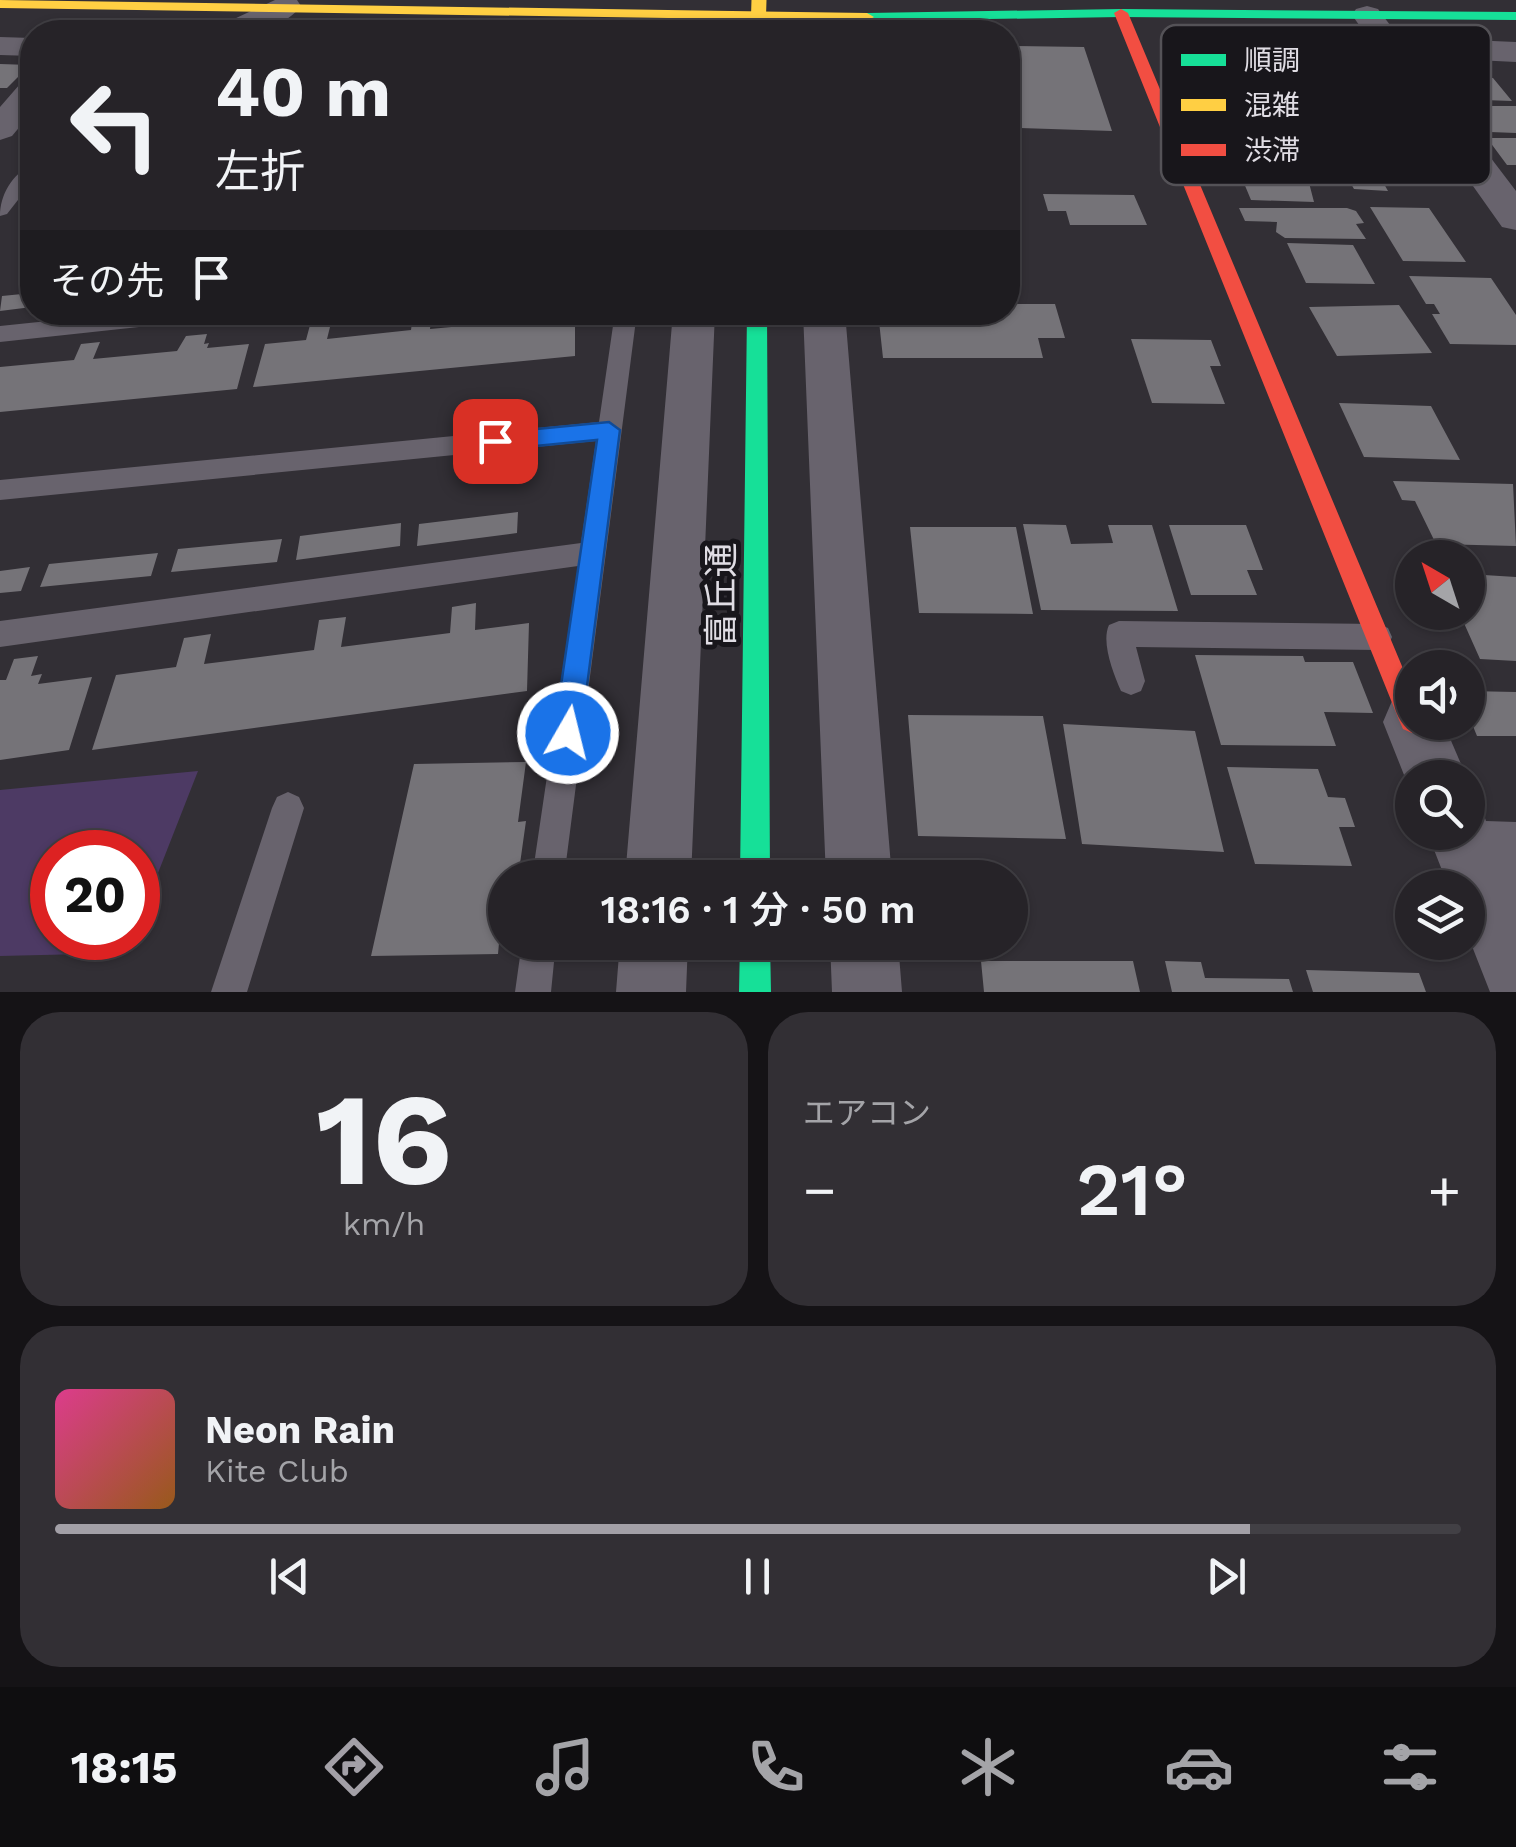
<!DOCTYPE html>
<html lang="ja">
<meta charset="utf-8">
<style>
body{margin:0;font-family:"Work Sans","Noto Sans JP",sans-serif;background:#322f34;color:#f1f3f6;height:100vh;display:flex;flex-direction:column;font-size:38px;white-space:nowrap}
*{box-sizing:border-box;margin:0}
p{font-size:32px;color:#a4a4a8}
.icon{flex:none;width:55px;height:55px;fill:none;stroke:currentColor;stroke-width:2;stroke-linecap:round;stroke-linejoin:round}
.map{position:relative;height:992px;overflow:hidden}
.side{display:flex;flex-direction:column;gap:20px;padding:20px;background:#151316;flex:1}
.side>*{flex:none}
.hud{position:absolute;left:20px;top:20px;width:1000px;height:305px;border-radius:40px;box-shadow:0 2px 8px #0004,0 0 0 2px #424045;background:#262328;color:#f1f3f6;overflow:hidden}
.needle{width:65px;rotate:321deg}
.buttons{position:absolute;left:1395px;top:540px;display:grid;gap:20px}
.buttons a{display:grid;place-items:center;width:90px;height:90px;border-radius:50%;background:#262328;box-shadow:0 2px 8px #0004,0 0 0 2px #424045;font-size:50px}
.speed{position:absolute;left:30px;top:830px;display:flex;gap:20px;font-size:50px;font-weight:700;text-align:center}
.speed>*{display:grid;place-content:center;width:130px;height:130px;border-radius:50%;background:#262328;box-shadow:0 2px 8px #0004,0 0 0 2px #424045;line-height:1}
.speed .limit{border:15px solid #d22;background:#fff;color:#111}
.pin{position:absolute;display:grid;place-items:center;width:85px;height:85px;color:#fff;margin:-42px;border-radius:20px;box-shadow:0 5px 15px #0006}
.me{position:absolute;width:110px;margin:-55px;rotate:8deg;stroke-linejoin:round;filter:drop-shadow(0 0 8px #0008)}
.turn{display:flex;align-items:center;gap:35px;height:210px;padding:0 30px;font-size:45px}
.turn .icon{width:130px;height:130px;stroke-width:2.5}
.turn b{display:block;font-size:70px;line-height:85px}
.then{display:flex;align-items:center;height:95px;padding:0 30px;background:#0003;gap:20px;font-size:38px}
.big{font-size:75px;font-weight:600;line-height:1.1}
.side .widget{flex:1;display:flex;flex-direction:column;justify-content:center;gap:15px;min-width:0;padding:0 35px;border-radius:40px;background:#322f34}
.side .dial{align-items:center;gap:0}
.dial b{font-size:130px;line-height:1}
.song{display:flex;align-items:center;gap:30px}
.cover{width:120px;height:120px;border-radius:15px;background:linear-gradient(135deg,hsl(330 70% 55%),hsl(30 70% 35%))}
.played{height:10px;border-radius:5px;background:linear-gradient(90deg,#a3a0a7 85%,#424045 85%)}
.keys{display:flex;justify-content:space-around;direction:ltr}
.heat{display:flex;justify-content:space-between;align-items:center;font-size:55px;direction:ltr}
.side .tiles{flex:1;display:grid;gap:20px;grid-template-columns:1fr 1fr}
.widget:last-child{grid-column:span 2}
.trip{position:absolute;left:488px;top:860px;width:540px;height:100px;border-radius:50px;background:#262328;box-shadow:0 2px 8px #0004,0 0 0 2px #424045;font-weight:600;line-height:100px;text-align:center}
.tab-bar{display:flex;height:160px;justify-content:space-around;align-items:center;background:#0f0e10;color:#a4a4a8}
.tab-bar .icon{width:70px;height:70px}
.tab-bar .on{color:#a3a0a7}
.tab-bar b{font-size:45px;color:#f1f3f6}
.map>svg:first-child{display:block}
</style>
<div class="map">
<svg width="1516" height="992" viewBox="0 0 1516 992">
<rect width="100%" height="100%" fill="#322f35"/>
<path fill="#4d3a64" d="M198,771l-60,153v-72h-86v86h80l-6,15 -126,3v-166z"/>
<path fill="#757378" d="M1008,46l76,1 28,84 -92,-3 -12,-53z
M0,64l30,1 -23,23h-7z
M1468,77l25,1 19,23 -56,-2 -11,-16 29,1z
M1469,106h47v27l-26,-1z
M1487,138h29v27h-9z
M1329,145l66,2 19,29 -35,-1 9,16 -34,-2z
M1241,176l67,3 6,23 -63,-2z
M1043,194l91,1 13,30h-77l-4,-14h-18z
M1370,207l59,1 37,54 -63,-1z
M1239,208h108l9,3 8,12 -8,1 10,15 -81,-1 -9,-6 1,-10 -32,-1z
M1287,243l66,2 22,39 -69,-1z
M1409,276l82,2 25,37v30l-66,-1 -18,-30h8l-6,-10h-8z
M32,293v14l-32,4 2,-15z
M1008,304h47l10,34h-27l5,20h-160l-5,-46h130z
M1399,305l33,48 -95,3 -28,-49z
M515,312h19v7l41,-4v41l-322,31 12,-43 41,-4 4,-15 21,-2 -4,16 84,-9 2,-15 19,-2 -2,16 84,-8z
M207,334l-3,10 5,-1 -2,5 42,-4 -12,45 -237,23v-45l74,-7 7,-16 19,-2 -7,17 84,-8 9,-15z
M1131,339l80,1 10,26h-11l15,38 -73,-1z
M1339,403l92,3 29,54 -96,-3z
M1393,481l120,3 3,62 -80,-2 -21,-43 -13,-1z
M518,512l-1,21 -100,13 2,-22z
M401,523l-1,23 -104,14 4,-24z
M1023,524l43,1 5,19 42,-1 -5,-18h44l26,86 -137,-1z
M1169,525h77l17,45h-16l10,25h-66z
M910,527h106l17,87 -114,-1z
M282,539l-5,23 -106,10 7,-23z
M158,553l-7,23 -111,11 9,-23z
M30,567l-9,24 -21,2v-22z
M1468,574l48,3v84l-36,-2 -21,-47h9z
M476,603l-1,27 54,-7 -2,68 -435,59 24,-75 60,-8 8,-29 27,-4 -7,30 110,-14 5,-30 27,-3 -5,30 109,-14 2,-26z
M1195,655l108,1 2,6h48l20,51 -49,-1 12,34 -115,-1z
M38,656l-7,20 11,-2 -4,10 54,-7 -23,73 -69,10v-80h6l8,-21z
M1468,691l48,1v44h-39l-9,-22z
M908,715l135,1 23,123 -148,-3z
M1063,724l132,7 29,121 -142,-8z
M526,762l-8,60 8,-1 -8,57h-13l-7,76 -127,2 43,-192z
M1227,767l91,2 10,28 17,1 10,29h-16l13,39 -97,-2z
M981,961h152l7,31h-156z
M1165,961l36,1 4,16 84,1 4,13h-121z
M1306,970l113,3 7,19h-113z"/>
<g fill="none" stroke-linecap="round" stroke-linejoin="round">
<path fill="#68636d" fill-rule="evenodd" d="M32,165v17l-25,32 -7,2c0,-21 12,-42 32,-51z
M135,312h88l-10,7 -213,23v-16z
M615,312h22l-73,566h-32l46,-312 -578,81v-26l581,-78 15,-102 -596,59v-20l599,-58z
M1119,621l259,3 10,4 4,9 -4,9 -10,4 -242,-3 9,34 -4,10 -10,4 -10,-4c-8,-18 -20,-49 -12,-66z
M288,792l11,5 5,11 -57,184h-36l61,-184 5,-11z
M522,942h34l-5,50h-36z"/>
<path fill="#68636d" fill-rule="evenodd" d="M275,0h22l4,6c-25,33 -81,28 -118,26l5,-7 46,-6z
M1367,6l11,3 21,28 117,5v20l-102,-5 102,134v39l-14,-3 -150,-212 4,-6z
M0,37l32,1v18l-32,-1z
M32,81v31l-20,24 -12,4v-33l20,-23z
M673,312h42l-24,566h-66z
M803,312h42l47,566h-66z
M1412,693v29h31l24,56h-55v17l-29,-73 9,-21z
M1468,804l14,5 4,12 30,1v170h-26l-22,-56v-48h-19l-22,-56h41z
M620,942h68l-2,50h-70z
M830,942h68l4,50h-70z"/>
<path fill="#16e098" fill-rule="evenodd" d="M1121,9l395,3v8l-395,-3 -254,4 -7,-4 7,-4z
M747,312h20l3,566h-30z
M740,942h30l1,50h-32z"/>
<path fill="#ffcf43" fill-rule="evenodd" d="M0,0l867,13 7,4 -7,4 -867,-13z"/>
<path fill="#f24e42" fill-rule="evenodd" d="M1121,9l7,4 284,677v32h12l-3,7 -9,4 -9,-4 -4,-9 -285,-707z"/>
<path stroke="#ffcf43" stroke-width="15" d="M758,32l1,-32"/>
</g>
<path fill="#1a73e8" stroke="#114b97" stroke-width="2.5" d="M609,422l11,8 -39,303 -4,9 -9,4 -10,-4 -4,-9 43,-293 -102,10 -11,-9 11,-8z"/>
<g text-anchor="middle" dominant-baseline="central" stroke-width="10" stroke-linejoin="round" paint-order="stroke">
<g font-size="35" fill="#e0dde4" stroke="#18161b">
<text transform="translate(721 595) rotate(-90)">富丘通</text>
</g>
</g>
<rect x="1161" y="25" width="330" height="160" rx="15" fill="#18161b" stroke="#545257" stroke-width="2.5"/>
<rect x="1181" y="54" width="45" height="12" fill="#16e098"/>
<rect x="1181" y="99" width="45" height="12" fill="#ffcf43"/>
<rect x="1181" y="144" width="45" height="12" fill="#f24e42"/>
<g font-size="28" fill="#e0dde4">
<text x="1244" y="70">順調</text>
<text x="1244" y="115">混雑</text>
<text x="1244" y="160">渋滞</text>
</g>
</svg>
<div class="buttons">
<a><svg class="needle" viewBox="-14 -14 28 28"><path d="M0-13l5 13h-10z" fill="#e53935"/><path d="M0 13l5-13h-10z" fill="#a4a4a8"/></svg></a>
<a><svg class="icon" aria-label="sound" viewBox="0 0 24 24"><path d="M4 9h4l5-4v14l-5-4H4zM17 9q2 3 0 6"/></svg></a>
<a><svg class="icon" aria-label="search" viewBox="0 0 24 24"><circle cx="10" cy="10" r="6"/><path d="M15 15l6 6"/></svg></a>
<a><svg class="icon" aria-label="layers" viewBox="0 0 24 24"><path d="M12 4l9 5-9 5-9-5zM3 14l9 5 9-5"/></svg></a>
</div>
<div class="speed"><div class="limit">20</div></div>
<div class="pin" style="left:495px;top:441px;background:#d93025"><svg class="icon" aria-label="arrive" viewBox="0 0 24 24"><path d="M6 21V4h12l-3 4 3 4H6"/></svg></div>
<svg class="me" style="left:568px;top:733px" viewBox="-20 -20 40 40"><circle r="17" fill="#1a73e8" stroke="#fff" stroke-width="3"/><path d="M0-11L8 9 0 5-8 9z" fill="#fff"/></svg>
<div class="trip">18:16 · 1 分 · 50 m</div>
<div class="hud">
<div class="turn"><svg class="icon" aria-label="left" viewBox="0 0 24 24"><path d="M17 20v-9H6M10 6l-5 5 5 5"/></svg><div><b>40 m</b>左折</div></div>
<div class="then">その先<svg class="icon" aria-label="arrive" viewBox="0 0 24 24"><path d="M6 21V4h12l-3 4 3 4H6"/></svg></div>
</div>
</div>
<section class="side">
<div class="tiles">
<div class="widget dial"><b>16</b><p>km/h</p></div>
<div class="widget"><p>エアコン</p>
<div class="heat"><a>−</a><b class="big">21°</b><a>+</a></div>
</div>
<div class="widget">
<div class="song"><i class="cover"></i><div><b>Neon Rain</b><p>Kite Club</p></div></div>
<div class="played"></div>
<div class="keys"><svg class="icon" aria-label="previous" viewBox="0 0 24 24"><path d="M18 5L8 12l10 7zM5 5v14"/></svg><svg class="icon" aria-label="pause" viewBox="0 0 24 24"><path d="M8 5v14M16 5v14"/></svg><svg class="icon" aria-label="next" viewBox="0 0 24 24"><path d="M6 5l10 7-10 7zM19 5v14"/></svg></div>
</div>
</div>
</section>
<nav class="tab-bar">
<b>18:15</b>
<svg class="icon on" aria-label="directions" viewBox="0 0 24 24"><path d="M12 3l9 9-9 9-9-9zM9 14v-3h6M13 9l2 2-2 2"/></svg>
<svg class="icon" aria-label="music" viewBox="0 0 24 24"><path d="M9 18V5l10-2v13"/><circle cx="6" cy="18" r="3"/><circle cx="16" cy="16" r="3"/></svg>
<svg class="icon" aria-label="phone" viewBox="0 0 24 24"><path d="M5 4h4l2 5-3 2q2 4 5 5l2-3 5 2v4C11 20 4 13 5 4z"/></svg>
<svg class="icon" aria-label="climate" viewBox="0 0 24 24"><path d="M12 3v18M4 7l16 10M4 17L20 7"/></svg>
<svg class="icon" aria-label="car" viewBox="0 0 24 24"><path d="M5 17H2v-5l4-1 3-4h7l3 4 3 1v5h-3M9 17h6M6 11h13"/><circle cx="7" cy="17" r="2"/><circle cx="17" cy="17" r="2"/></svg>
<svg class="icon" aria-label="filters" viewBox="0 0 24 24"><path d="M4 7h16M4 17h16"/><circle cx="9" cy="7" r="2"/><circle cx="15" cy="17" r="2"/></svg>
</nav>
